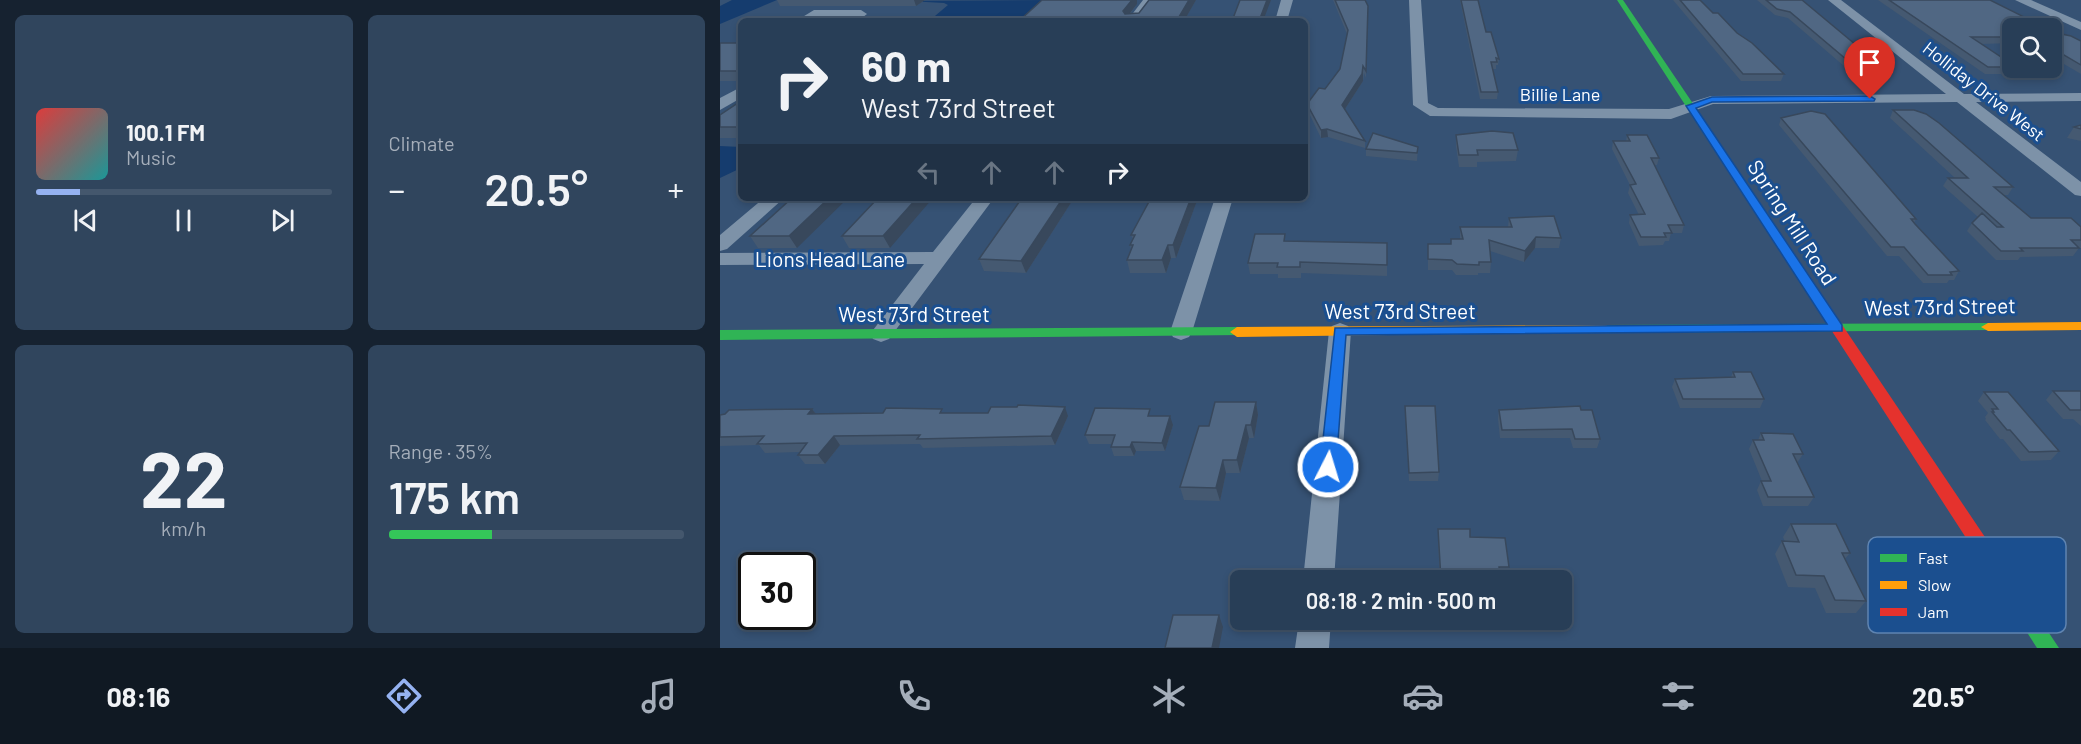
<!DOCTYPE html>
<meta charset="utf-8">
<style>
body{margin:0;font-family:Barlow,sans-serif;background:#30455d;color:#f1f3f6;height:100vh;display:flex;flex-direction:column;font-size:22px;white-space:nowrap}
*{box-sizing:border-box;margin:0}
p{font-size:20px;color:#a5aeba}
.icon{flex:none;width:33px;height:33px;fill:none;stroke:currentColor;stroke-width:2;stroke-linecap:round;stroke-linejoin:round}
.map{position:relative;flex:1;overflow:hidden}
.panel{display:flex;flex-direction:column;gap:15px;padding:15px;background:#162230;width:720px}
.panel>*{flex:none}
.hud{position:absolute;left:18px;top:18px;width:570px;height:183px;border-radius:9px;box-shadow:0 3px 9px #0003,0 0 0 2px #44576d;background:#283e57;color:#f1f3f6;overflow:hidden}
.fabs{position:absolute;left:1282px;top:18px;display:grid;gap:12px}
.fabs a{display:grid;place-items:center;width:60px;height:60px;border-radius:9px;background:#283e57;box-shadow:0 3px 9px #0003,0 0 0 2px #44576d;font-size:30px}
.speed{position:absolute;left:18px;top:552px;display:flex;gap:12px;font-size:30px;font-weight:700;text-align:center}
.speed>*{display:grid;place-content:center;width:78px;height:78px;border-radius:50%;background:#283e57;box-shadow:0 3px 9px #0003,0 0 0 2px #44576d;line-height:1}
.speed .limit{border:3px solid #111;border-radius:9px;background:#fff;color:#111}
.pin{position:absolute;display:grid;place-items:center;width:51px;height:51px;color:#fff;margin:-62px -26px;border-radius:50% 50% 50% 0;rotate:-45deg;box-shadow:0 0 6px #0007}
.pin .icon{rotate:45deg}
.me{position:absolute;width:66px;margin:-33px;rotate:5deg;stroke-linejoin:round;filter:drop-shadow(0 0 4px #0008)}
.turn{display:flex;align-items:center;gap:21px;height:126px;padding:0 24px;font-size:27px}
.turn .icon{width:78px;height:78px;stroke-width:2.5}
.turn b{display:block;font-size:42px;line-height:51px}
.lanes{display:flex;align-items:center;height:57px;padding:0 24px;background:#0003;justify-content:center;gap:30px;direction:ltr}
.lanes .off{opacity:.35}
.big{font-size:45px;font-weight:600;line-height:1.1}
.panel .widget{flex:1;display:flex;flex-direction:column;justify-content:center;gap:9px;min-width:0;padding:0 21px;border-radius:9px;background:#30455d}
.panel .dial{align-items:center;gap:0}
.dial b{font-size:78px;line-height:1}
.song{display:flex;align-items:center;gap:18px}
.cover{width:72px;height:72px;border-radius:9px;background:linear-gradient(135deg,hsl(0 70% 55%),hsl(180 70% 35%))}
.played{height:6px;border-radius:3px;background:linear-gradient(90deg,#95b2f1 15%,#44576d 15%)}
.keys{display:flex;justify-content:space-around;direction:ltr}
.heat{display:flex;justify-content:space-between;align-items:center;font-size:33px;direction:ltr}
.charge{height:9px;border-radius:4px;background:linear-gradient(90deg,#34c759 35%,#44576d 0)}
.panel .tiles{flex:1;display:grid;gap:15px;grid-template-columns:repeat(2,1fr)}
.trip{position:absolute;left:510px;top:570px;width:342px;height:60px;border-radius:9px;background:#283e57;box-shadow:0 3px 9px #0003,0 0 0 2px #44576d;font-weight:600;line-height:60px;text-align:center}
.dock{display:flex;height:96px;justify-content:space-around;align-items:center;background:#101923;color:#a5aeba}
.dock .icon{width:42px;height:42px}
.dock .on{color:#95b2f1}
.dock b{font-size:27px;color:#f1f3f6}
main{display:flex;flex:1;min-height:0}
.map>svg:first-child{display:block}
</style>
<main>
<section class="panel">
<div class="tiles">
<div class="widget">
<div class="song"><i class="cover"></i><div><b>100.1 FM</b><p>Music</p></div></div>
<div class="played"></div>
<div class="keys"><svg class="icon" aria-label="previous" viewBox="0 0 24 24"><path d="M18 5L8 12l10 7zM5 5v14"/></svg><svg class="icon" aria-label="pause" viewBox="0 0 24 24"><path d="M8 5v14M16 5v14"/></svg><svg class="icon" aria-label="next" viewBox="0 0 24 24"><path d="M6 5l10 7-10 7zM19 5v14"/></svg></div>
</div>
<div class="widget"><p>Climate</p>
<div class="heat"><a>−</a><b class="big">20.5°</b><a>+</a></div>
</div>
<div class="widget dial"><b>22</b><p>km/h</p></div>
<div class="widget"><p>Range · 35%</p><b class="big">175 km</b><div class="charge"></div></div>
</div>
</section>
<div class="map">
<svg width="1361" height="648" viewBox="0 0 1361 648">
<rect width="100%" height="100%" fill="#365274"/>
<path fill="#153c6e" d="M12,0h45l-57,24v-18z
M331,0l-23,21h-99l19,-16 -4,-2 -36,-2z
M0,146l21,1v21l-21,10z"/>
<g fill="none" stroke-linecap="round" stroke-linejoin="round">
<path fill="#7d92a8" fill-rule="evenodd" d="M423,0h12l-16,21h-12z
M561,0h12l-6,21h-12z
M689,0h12l7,103 10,5 231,1 42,-13 235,-2 -118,-94h13l123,94 117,-1v8l-105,1 105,80v14l-6,-1 -118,-93 -244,2 -42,15 -241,-3 -17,-11z
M1295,0h16l50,22v8z
M94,10h47l6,4 -9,7h-14l3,-3 -51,3z
M21,87v11l-21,12v-12z
M44,198h20l-57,51 -7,2v-16z
M256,198h18l-105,141 -8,3 -8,-3 -3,-5 54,-70 -204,1v-12l213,-1z
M495,198h18l-41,134 -3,5 -8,3 -8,-3 -3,-5z
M620,323l8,3 3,5 -17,249h-31l26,-249 3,-5z
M579,620h32l-2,28h-34z"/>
<path fill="#30b455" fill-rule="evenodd" d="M897,0h6l158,234 -2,2h-8l-2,-2z
M1268,323l7,4 -2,3 -387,3 -7,-4 7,-4z
M517,327l7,5 -2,3 -522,5v-10z
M1267,547l6,2 66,99h-22l-56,-87 -3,-6 3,-6z"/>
<path fill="#ff9f0a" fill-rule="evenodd" d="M1361,322v8l-93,1 -7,-4 7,-4z
M886,325l7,4 -2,3 -374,5 -7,-5 7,-5z"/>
<path fill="#e5322d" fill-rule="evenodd" d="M1055,231l6,3 212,315 3,6 -3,6 -6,2 -6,-2 -212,-327z"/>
</g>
<path fill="#455971" d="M57,0h148l-9,6h-136z
M429,0h47l-12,21h-165l118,-17 -7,10 9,-1z
M613,0h32l1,78 -2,-5 -1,8 -18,28 20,32v7l-37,-11 -7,1 -13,-27 -1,-7 18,-15 15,-20 7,-35z
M740,0h18l8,32 13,27 -1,6h-2v4h-3l5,23 -1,7h-17z
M953,0h27l13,13 24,20 47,41 -3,7h-40z
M1037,0h45l78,65 -3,7h-26l-63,-54 -13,-3z
M1158,0h112l23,28v15l-32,1 35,24 -3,6h-28z
M1332,32l29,9v33l-29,-17z
M0,43h21v38h-21z
M21,101v37h-21v-23z
M1173,110l120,77 -5,8h-5l28,23 50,9v21h-2l-6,8 -53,1 -2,3h-22l-29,-29 5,-8 6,-6 -35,-31 5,-8h7l-65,-60z
M1061,118l135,101 -2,4 45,48 -5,9h-5l-2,3h-24l-24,-27h-12l-108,-131z
M1361,125v16l-14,-3 7,-11z
M736,135l62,15 -2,11 -39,1v5h-18l-3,-21z
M907,135l32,23 -2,7h-2l29,60 -2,8h-11l-2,8h-4l-2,4 -24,1 -10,-23 1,-8h9l-11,-22 2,-8 -18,-36 1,-8h13z
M698,147l-1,14 -51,-5v-7z
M72,198l5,50h-39l-8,-12z
M158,198l12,50h-41l-7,-12z
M302,198h52l-48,75 -42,-2 -5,-12z
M478,198l-22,60h-5l-5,15h-36l-3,-13 4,-10 -1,-5 3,-6 -2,-4z
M789,218l52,20 -2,10h-24l-11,14 -34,-11 1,11 -1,11h-12v2h-22l-4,-5h-24v-26h23v-5h9v-12h48z
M566,241l101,2v33l-86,-3v5h-23v-4h-28l-2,-11z
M1013,372l31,27 -4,9h-80l-8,-21 3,-8 56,-2z
M1333,391h28v35l-8,-7h-10l-17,-19z
M1264,392l75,59 -8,9 -30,1 -18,-22h-3l-15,-19 1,-1 -1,-2 3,-4 -10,-12z
M536,402l2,13 -4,23h-5l-9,35h-14l-6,28 -36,-1 -4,-13 29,-61z
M685,406l34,66 -1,9h-29z
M92,409l4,5 129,-1 123,3 -13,29 -132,3 -3,-4 -80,1 -15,19h-20l-7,-9 2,-3 -35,1 -6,-8 -39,1v-31z
M779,410h82l19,29 -3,9h-24l-3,-10h-70l-2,-19z
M432,416l21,9 -8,26h-29l-2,5h-20l-3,-9 1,-3h-23l-4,-9z
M1041,433l42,21 -6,9 17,34 -6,9h-45l-6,-16 4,-9h1l-13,-32 4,-9h5z
M1071,524l59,29 -5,6 21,42 -10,12h-30l-11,-25 -27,-1 -13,-33 7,-13 3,1 -2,-5z
M718,529l32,8 39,30 -2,12h-7v1h-60l-2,-38z"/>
<path fill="#38485c" d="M194,0h11l-9,6z
M412,0h5v4l-10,13 -4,-6z
M469,0h7l-12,21h-5v-4z
M547,0h4l-8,21h-4z
M643,66v15l-20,31 -1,-7z
M607,129l1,8 -7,1v-8z
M109,198h19l-51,50 -8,-12z
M197,198h16l-43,50 -7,-12z
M343,198h11l-48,75 -5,-12z
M471,198h7l-22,60 -3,-13z
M816,237l-1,11 -11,14 1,-11z
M448,245l3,13 -5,15 -4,-13z
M536,402l2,13 -4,23 -3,-13z
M345,407l3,9 -13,29 -4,-9z
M92,409l7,9 -11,-4z
M450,416l3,9 -8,26 -3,-8z
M526,425l3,13 -9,35 -3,-13z
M114,436l6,9 -15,19 -7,-9z
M412,442l4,9 -2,5 -4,-9z
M503,460l3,13 -6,28 -4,-13z
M499,615l4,12 -4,21h-7z"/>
<path fill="#506783" stroke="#38485c" stroke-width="1.5" d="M322,0h90l-9,11 2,3 14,-1 10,-13h40l-10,17h-66l-2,4h-92z
M520,0h27l-8,21h-27z
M615,0h30l3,6 -2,65 -3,-5 -1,8 -20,31 23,36 -38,-12 -6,1 -14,-26 12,-16 6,1 15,-20 8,-39z
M741,0h17l8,32h5l8,27 -3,-1 1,4h-6l7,30h-17z
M960,0h20l13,13h5l19,20 15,10 32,31h-41z
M1046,0h36l78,65h-27l-63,-53 -13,-3z
M1169,0h101l56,28h-33v9h-42l42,28v2h-25z
M1332,32l19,4 10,5v24l-29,-17z
M0,43h21v28h-21z
M21,101v26h-21v-12z
M1173,110h21l12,4 13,9 74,64h-19l37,31h40l10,9v13h-10l8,8h-59l3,3h-22l-29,-28 10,-10 15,14h6l-55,-49h20z
M1091,111l14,3 91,105h-5l4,5 44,47 -9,1 2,3h-24l-24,-28h-13l-110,-129z
M1361,125v4l-7,-2z
M772,131l21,2 5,17h-41l1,5h-19l-3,-20z
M653,133l45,14 -1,6 -51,-4z
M907,135h20l12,23h-8l33,67h-16l4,8h-8l2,4h-25l-11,-22 15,-1 -15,-29 6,-1 -23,-43h17z
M72,198h37l-40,38h-39z
M158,198h39l-34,38h-41z
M302,198h41l-42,63 -42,-2z
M431,198h40l-18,47h-5l-6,15h-35l6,-15h-3l5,-10h-4z
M834,216l7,22 -25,-1 -11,14 -36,-11 2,22h-12v3l-22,-1 -5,-4 -24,-1v-15h23v-5h12l-3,-12h52l-3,-9z
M535,234h30l-1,7 103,2v22l-87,-3v5h-23l1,-4h-30z
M1013,372h18l13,27h-81l-8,-20 60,-2z
M1333,391h28v19h-11z
M1264,392h24l51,59 -30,1 -19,-22h-3l-15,-18h2l-2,-3h6z
M495,402h41l-5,23h-5l-9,35h-14l-7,28 -36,-1 19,-61h10z
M298,405l47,2 -14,29 -134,3 3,-4 -86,1 -16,19h-20l9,-12 -50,1 7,-8 -44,1v-22l5,-1 4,-4 83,-1 -4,5 75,-1 3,-5 56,1 -2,4h48l3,-6h26z
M685,406h30l4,66 -30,1z
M860,406l1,4h11l8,29h-25l-3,-10 -70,1 -3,-20z
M375,408l55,1 -2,7h22l-8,27 -30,-1 -2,5h-19l4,-12h-30z
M1041,433l32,1 10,20h-10l21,43h-46l-7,-16h10l-18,-41h11z
M1071,524h45l14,29h-8l24,48 -31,-1 -11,-24 -28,-1 -14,-34 17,1z
M718,529h32v8l35,1 4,29h-10l1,13h-59z
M453,615h46l-7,33h-47z"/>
<path fill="#1a73e8" stroke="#114b97" stroke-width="1.5" d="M1150,96l5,3 -1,2 -162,1 -16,6 146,217v6l-496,4 -10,132 -2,5h-12l-2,-5 15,-139 492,-4 -141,-218 26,-9z"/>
<g text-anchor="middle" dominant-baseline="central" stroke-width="6" stroke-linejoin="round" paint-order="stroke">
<g font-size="18" fill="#fff" stroke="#1b4f8f">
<text transform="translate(1264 91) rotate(38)">Holliday Drive West</text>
<text x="840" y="94">Billie Lane</text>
</g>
<g font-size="21" fill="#fff" stroke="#1b4f8f">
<text transform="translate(1073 222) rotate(57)">Spring Mill Road</text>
<text x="110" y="258">Lions Head Lane</text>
<text transform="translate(1220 306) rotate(-1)">West 73rd Street</text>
<text x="680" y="310">West 73rd Street</text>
<text x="194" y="313">West 73rd Street</text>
</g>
</g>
<rect x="1148" y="537" width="198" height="96" rx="9" fill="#1b4f8f" stroke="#5f84b1" stroke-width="1.5"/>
<rect x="1160" y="554" width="27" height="8" fill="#30b455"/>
<rect x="1160" y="581" width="27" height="8" fill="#ff9f0a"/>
<rect x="1160" y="608" width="27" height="8" fill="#e5322d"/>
<g font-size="16" fill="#fff">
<text x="1198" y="564">Fast</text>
<text x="1198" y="591">Slow</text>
<text x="1198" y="618">Jam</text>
</g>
</svg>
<div class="fabs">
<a><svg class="icon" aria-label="search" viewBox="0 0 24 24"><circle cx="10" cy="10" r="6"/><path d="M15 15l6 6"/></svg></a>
</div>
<div class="speed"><div class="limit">30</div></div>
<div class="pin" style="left:1150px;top:99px;background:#d93025"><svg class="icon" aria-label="arrive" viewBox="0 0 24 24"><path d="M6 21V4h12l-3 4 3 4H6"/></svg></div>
<svg class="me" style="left:608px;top:467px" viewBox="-20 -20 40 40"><circle r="17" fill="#1a73e8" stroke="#fff" stroke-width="3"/><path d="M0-11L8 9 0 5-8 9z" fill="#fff"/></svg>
<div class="trip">08:18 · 2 min · 500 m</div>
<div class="hud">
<div class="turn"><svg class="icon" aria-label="right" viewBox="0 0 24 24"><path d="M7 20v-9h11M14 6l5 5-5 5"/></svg><div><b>60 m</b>West 73rd Street</div></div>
<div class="lanes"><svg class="icon off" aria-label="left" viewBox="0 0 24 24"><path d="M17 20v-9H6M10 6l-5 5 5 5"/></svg><svg class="icon off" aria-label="ahead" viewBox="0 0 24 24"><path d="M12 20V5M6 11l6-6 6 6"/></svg><svg class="icon off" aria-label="ahead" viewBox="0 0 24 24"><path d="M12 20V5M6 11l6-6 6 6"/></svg><svg class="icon" aria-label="right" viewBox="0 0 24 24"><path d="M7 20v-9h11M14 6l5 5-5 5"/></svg></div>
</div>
</div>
</main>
<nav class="dock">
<b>08:16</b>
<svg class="icon on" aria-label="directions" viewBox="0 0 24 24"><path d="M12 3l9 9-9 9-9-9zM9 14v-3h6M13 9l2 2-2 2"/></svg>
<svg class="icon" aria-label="music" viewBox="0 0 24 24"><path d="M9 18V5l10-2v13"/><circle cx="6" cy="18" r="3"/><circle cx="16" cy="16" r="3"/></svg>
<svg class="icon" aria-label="phone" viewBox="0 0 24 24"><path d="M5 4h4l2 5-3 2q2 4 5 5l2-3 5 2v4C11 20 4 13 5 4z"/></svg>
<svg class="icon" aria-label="climate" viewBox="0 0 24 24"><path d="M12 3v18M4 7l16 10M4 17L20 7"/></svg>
<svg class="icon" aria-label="car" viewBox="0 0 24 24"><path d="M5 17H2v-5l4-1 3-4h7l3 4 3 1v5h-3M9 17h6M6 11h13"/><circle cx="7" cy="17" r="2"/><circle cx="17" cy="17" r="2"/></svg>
<svg class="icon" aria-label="filters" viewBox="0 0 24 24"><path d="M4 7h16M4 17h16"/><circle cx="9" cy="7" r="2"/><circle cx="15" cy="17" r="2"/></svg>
<b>20.5°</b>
</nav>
